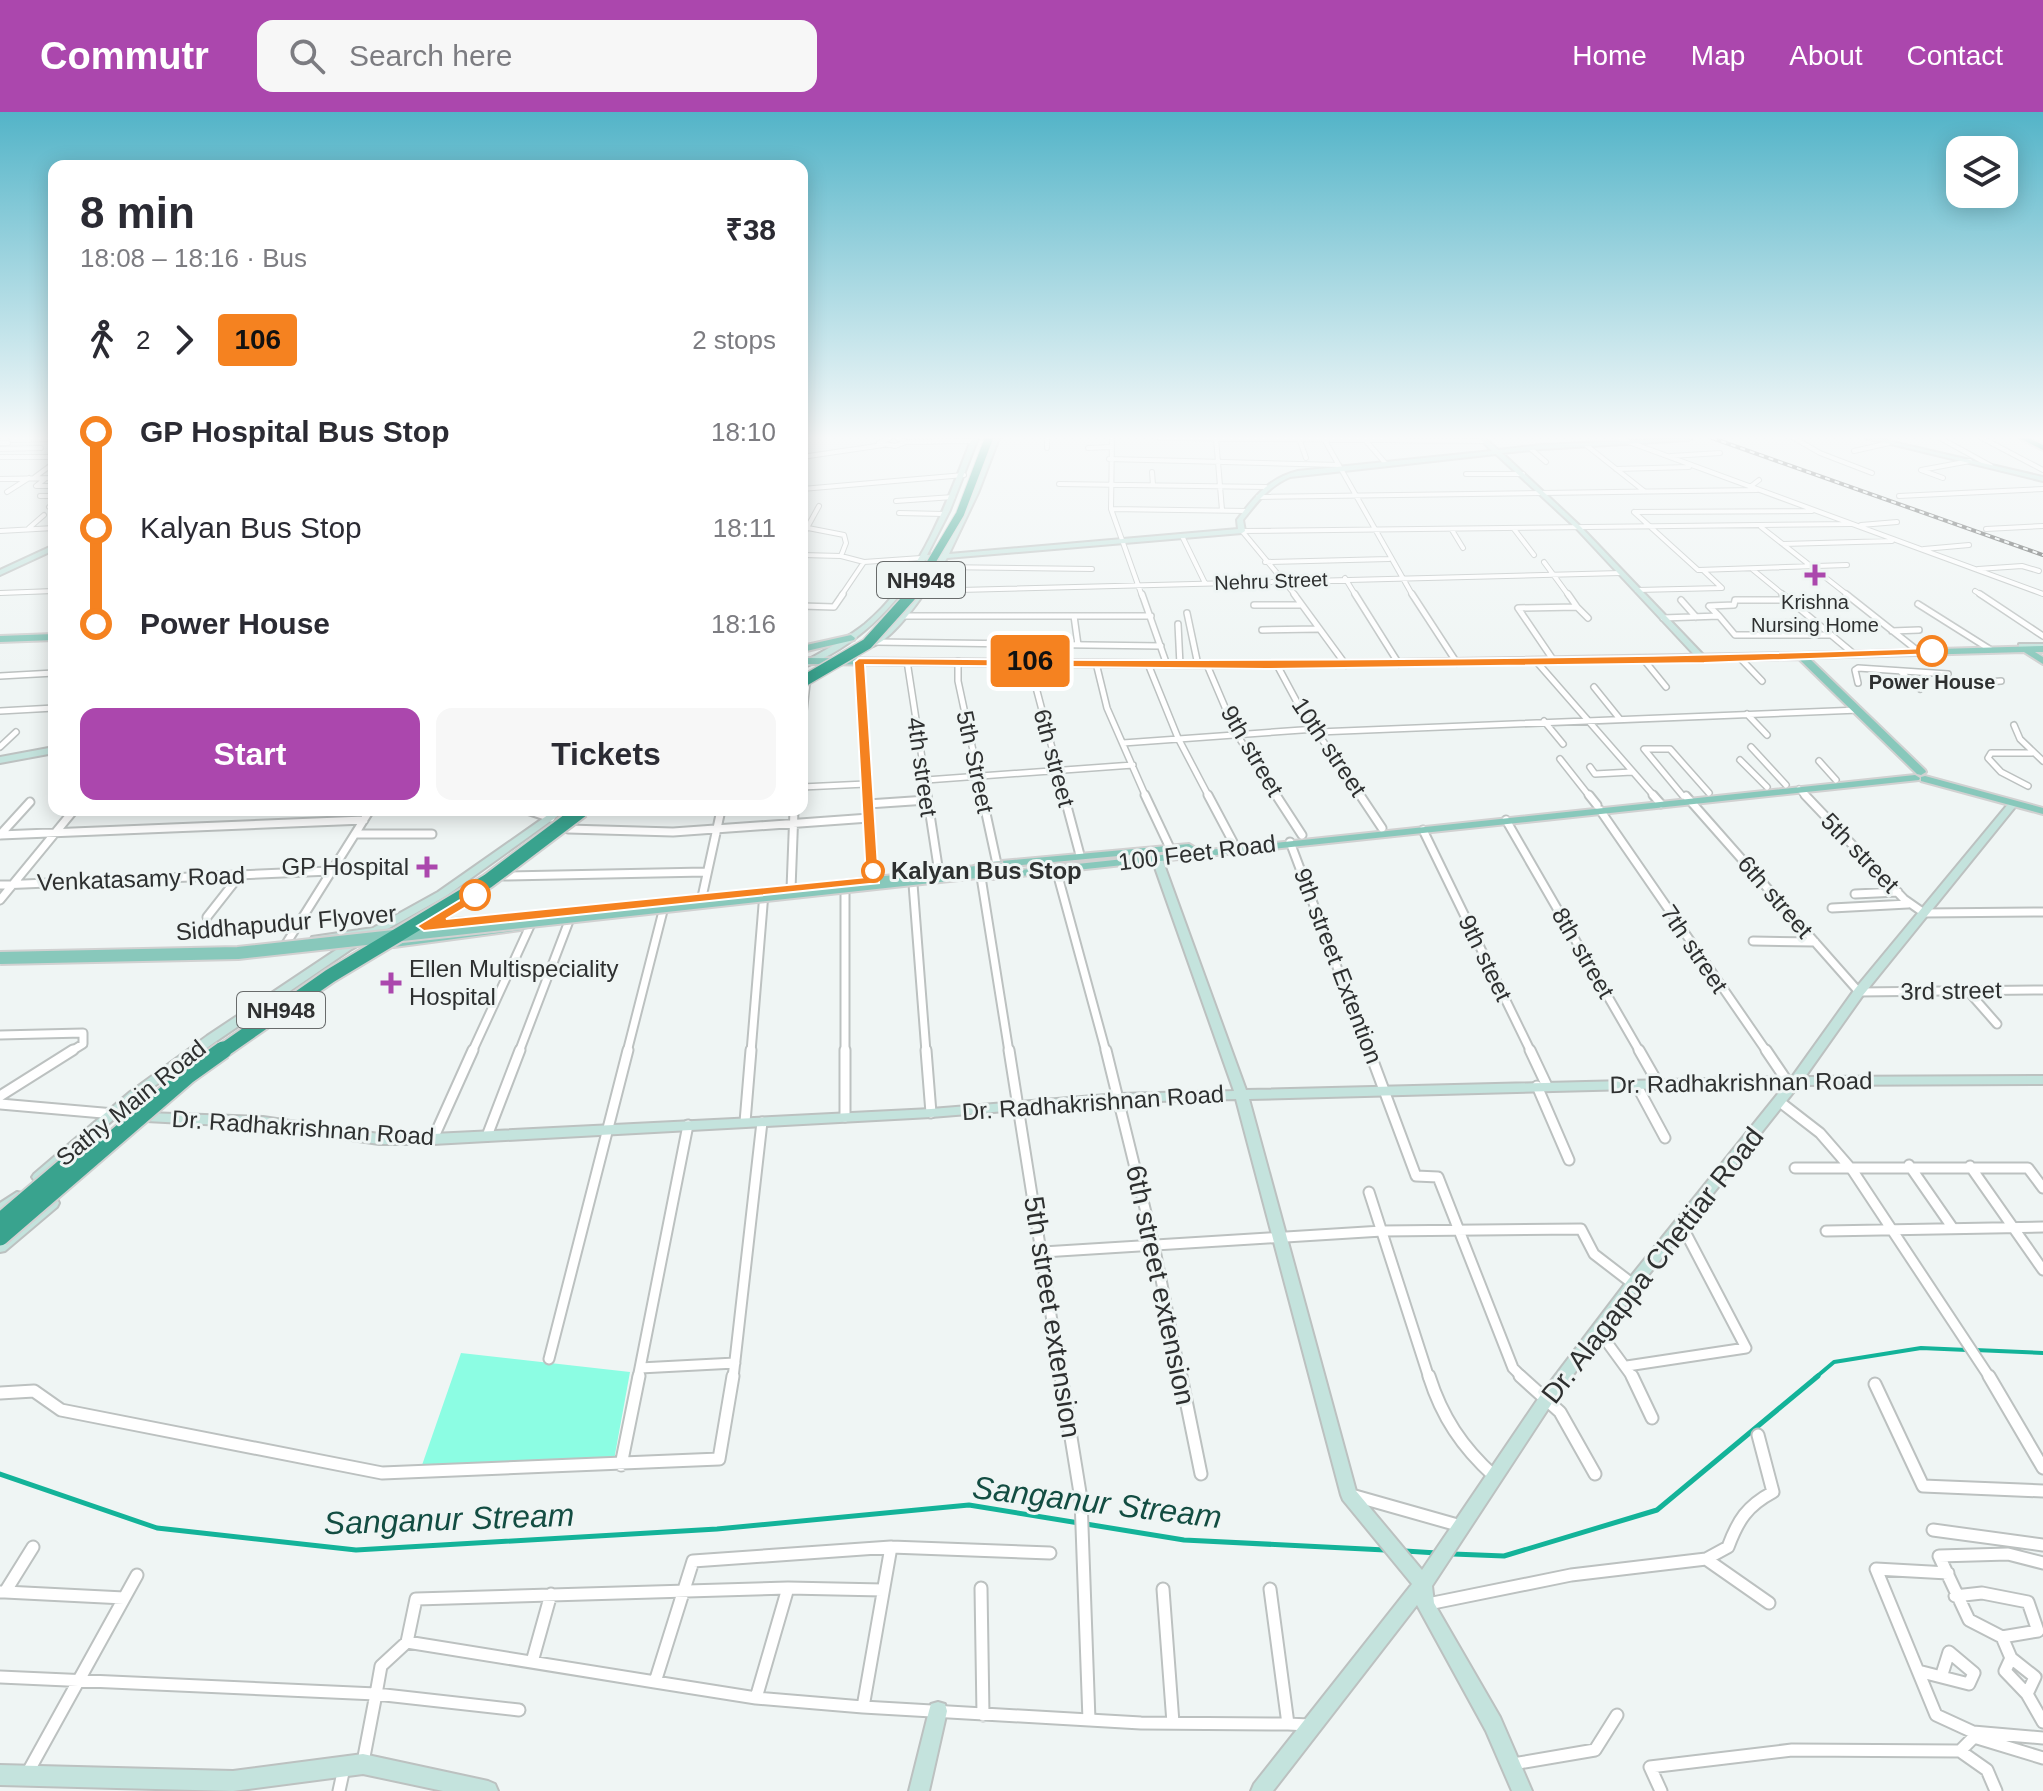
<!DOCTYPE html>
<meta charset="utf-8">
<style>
:root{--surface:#fff;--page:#f7f7f7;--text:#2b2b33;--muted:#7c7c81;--accent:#ab47ad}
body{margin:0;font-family:Helvetica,sans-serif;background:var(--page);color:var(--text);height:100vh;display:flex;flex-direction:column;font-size:30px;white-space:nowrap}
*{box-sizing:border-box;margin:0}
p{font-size:26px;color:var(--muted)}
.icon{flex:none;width:44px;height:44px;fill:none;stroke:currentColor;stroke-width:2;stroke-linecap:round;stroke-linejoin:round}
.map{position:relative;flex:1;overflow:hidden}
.side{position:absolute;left:48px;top:48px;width:760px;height:656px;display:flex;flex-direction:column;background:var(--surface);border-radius:16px;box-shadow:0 4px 20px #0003}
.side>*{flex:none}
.badge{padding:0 16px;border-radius:6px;font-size:28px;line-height:52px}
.fabs{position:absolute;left:1946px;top:24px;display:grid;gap:16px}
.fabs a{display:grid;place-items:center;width:72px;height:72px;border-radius:16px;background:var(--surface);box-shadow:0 4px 20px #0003;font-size:40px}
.map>.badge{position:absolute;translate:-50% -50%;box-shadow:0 0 0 4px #fff}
.legs{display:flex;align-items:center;gap:12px;height:88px;padding:0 32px;font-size:26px}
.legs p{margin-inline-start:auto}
.headline{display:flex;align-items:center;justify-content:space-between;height:136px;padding:0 32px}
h1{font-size:44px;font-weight:700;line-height:60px}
.cta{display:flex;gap:16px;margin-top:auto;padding:16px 32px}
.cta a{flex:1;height:92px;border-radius:16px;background:var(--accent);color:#fff;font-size:32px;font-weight:700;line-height:92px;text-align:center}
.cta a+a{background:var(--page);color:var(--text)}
ul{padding:0 32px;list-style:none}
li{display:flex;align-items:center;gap:28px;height:96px;font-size:30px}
li i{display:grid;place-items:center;width:12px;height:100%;margin:0 10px;background:currentColor}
li i::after{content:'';width:20px;height:20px;margin:-10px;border:6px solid;border-radius:50%;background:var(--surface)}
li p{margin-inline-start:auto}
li:first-child i{background:linear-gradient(#0000 50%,currentColor 0)}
li:last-child i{background:linear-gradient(currentColor 50%,#0000 0)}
header{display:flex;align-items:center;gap:48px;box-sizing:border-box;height:112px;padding:0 40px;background:var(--accent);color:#fff}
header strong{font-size:38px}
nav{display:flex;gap:44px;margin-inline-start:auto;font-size:28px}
.search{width:560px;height:72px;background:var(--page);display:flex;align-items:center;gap:20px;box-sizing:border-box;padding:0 28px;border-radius:16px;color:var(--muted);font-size:30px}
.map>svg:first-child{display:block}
.green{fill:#8cfde3}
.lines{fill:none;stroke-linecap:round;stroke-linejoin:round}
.stream-far1{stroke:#13b399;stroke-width:4}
.stream{stroke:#13b399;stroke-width:5}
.street-far4-casing{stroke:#bcc1c0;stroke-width:6}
.street-far3-casing{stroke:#bcc1c0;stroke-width:8}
.street-far2-casing{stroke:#bcc1c0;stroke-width:11}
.street-far1-casing{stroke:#bcc1c0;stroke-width:13}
.street-casing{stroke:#bcc1c0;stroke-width:15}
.secondary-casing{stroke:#bcc1c0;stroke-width:4}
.primary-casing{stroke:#d1d1d1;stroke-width:4}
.highway-casing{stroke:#d1d1d1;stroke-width:4}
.street-far4{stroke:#fff;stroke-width:4}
.street-far3{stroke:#fff;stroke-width:5}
.street-far2{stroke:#fff;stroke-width:7}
.street-far1{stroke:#fff;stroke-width:9}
.street{stroke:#fff;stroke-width:11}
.secondary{fill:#c4e3dd;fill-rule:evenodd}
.primary{fill:#88c8bb;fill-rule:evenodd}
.highway{fill:#39a38e;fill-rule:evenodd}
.rail-casing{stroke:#4d504f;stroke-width:4}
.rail{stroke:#eff5f4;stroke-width:2;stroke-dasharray:5;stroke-linecap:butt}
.primary-bridge-casing{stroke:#d1d1d1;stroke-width:16;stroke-linecap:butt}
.highway-bridge-far3-casing{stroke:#d1d1d1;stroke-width:10;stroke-linecap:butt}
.highway-bridge-far2-casing{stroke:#d1d1d1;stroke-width:14;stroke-linecap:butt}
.highway-bridge-far1-casing{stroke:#d1d1d1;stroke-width:18;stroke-linecap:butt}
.highway-bridge-casing{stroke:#d1d1d1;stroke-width:21;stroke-linecap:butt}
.primary-bridge{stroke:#88c8bb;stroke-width:12}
.highway-bridge-far3{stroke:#39a38e;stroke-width:8}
.highway-bridge-far2{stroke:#39a38e;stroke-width:11}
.highway-bridge-far1{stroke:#39a38e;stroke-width:14}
.highway-bridge{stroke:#39a38e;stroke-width:17}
.line-1{fill:#f58220;stroke:#fff;stroke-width:2}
.poi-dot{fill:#ab47ad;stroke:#eff5f4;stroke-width:3}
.stop-1-dot{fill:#fff;stroke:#f58220;stroke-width:4}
.labels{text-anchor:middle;stroke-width:6;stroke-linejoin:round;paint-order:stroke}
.far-street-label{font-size:20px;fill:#2e3030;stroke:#eff5f4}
.far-poi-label{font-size:20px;fill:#2e3030;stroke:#eff5f4}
.far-stop-label{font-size:20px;font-weight:bold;fill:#2e3030;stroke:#eff5f4}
.shield{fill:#eff5f4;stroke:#686b6b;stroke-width:2}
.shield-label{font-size:22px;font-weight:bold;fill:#2e3030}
.street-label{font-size:24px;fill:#2e3030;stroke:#eff5f4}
.poi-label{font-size:24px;fill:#2e3030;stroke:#eff5f4;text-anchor:end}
.stop-label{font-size:24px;font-weight:bold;fill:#2e3030;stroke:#eff5f4;text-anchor:start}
.near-street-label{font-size:28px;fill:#2e3030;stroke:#eff5f4}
.near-water-label{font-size:32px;font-style:italic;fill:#134d42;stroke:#eff5f4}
</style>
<header>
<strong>Commutr</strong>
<div class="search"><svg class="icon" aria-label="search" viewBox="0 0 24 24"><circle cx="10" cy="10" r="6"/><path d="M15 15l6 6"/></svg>Search here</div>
<nav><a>Home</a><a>Map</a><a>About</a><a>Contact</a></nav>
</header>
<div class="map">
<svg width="2043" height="1679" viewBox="0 0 2043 1679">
<rect width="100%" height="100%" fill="#eff5f4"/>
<path class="green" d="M461,1241l169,19 -16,88 -193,8z"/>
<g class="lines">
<path class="stream-far1" d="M1975,1238l68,3
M1815,1266l19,-16 87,-14 46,2"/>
<path class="stream" d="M0,1362l157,54 199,22 361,-21 252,-24 110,18
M1086,1412l98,16 201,10
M1405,1439l32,2
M1453,1442l51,2 153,-46 161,-134"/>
<g class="street-far4-casing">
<path id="street-far4" d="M890,326l-11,5 16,3 11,-4 -9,-4
M1047,326v10
M1112,326l-1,71 31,87
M1160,326l326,3
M1216,326l6,72
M1618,326l425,156
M1794,326l26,15 52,20
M1940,326l51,28
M1982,326l61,32
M1324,327l89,157
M12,328l42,-1
M1300,329l6,17
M906,330l67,-1
M1367,330l19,22
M0,331h8
M1586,333l58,46
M1088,336l23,-1
M0,337l41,-1
M1531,337l15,13
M1854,339l35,-8
M1671,344l49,-3
M0,345h54
M802,345l81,-12
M1109,347l230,6
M1616,357l73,-2
M1152,360l1,13
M1466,362h57
M35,365l19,-14
M1943,366l-22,-8 49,-9
M0,367l54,-1
M45,367l-9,7h18
M1059,372l207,3
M1750,375l9,-7
M802,377l162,-14
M7,380l22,-14
M40,384h14
M1899,384l144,-7
M1258,385l499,-7
M896,389l57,-4
M54,391l-5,4h5
M1111,397l136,2
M1634,400l64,58 149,-5
M1634,400l178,-1
M899,401l45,1
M802,411l6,3 -6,11
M1861,413l36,-3
M808,414l11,-20
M1761,415l88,69
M29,416l15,-13
M808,416l36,7 2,8 -5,13 23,6
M1514,417l20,26
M1986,417l57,-3
M1452,418l11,18
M0,419l54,-3
M1242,419l609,-7
M1242,419l54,65
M1182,424l23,47
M1783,432l109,-3
M1924,437l45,-4
M802,443l39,1
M1265,450l124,-3
M1544,450l25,34
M937,455l155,2
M1752,457l33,27
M1978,457l44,-3 17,5
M1345,466l11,18
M1637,478l85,-2 -18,-17
M921,479l700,-18
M1975,479l8,5
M0,481l54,-2
M841,484l23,-34 57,-4"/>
</g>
<g class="street-far3-casing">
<path id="street-far3" d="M1142,482l25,71
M1294,482l52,71
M1355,482l44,70
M1412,482l45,69
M1782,482l72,60
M1846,482l72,57
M1980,482l63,42
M1681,488l15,17
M1918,492l73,46
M1254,493h46
M802,494l32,1 9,-13
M1577,495l11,11
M1187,501l11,52
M901,504h250
M1074,504l4,29
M1719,504l16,19h95
M1663,506l56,-2 -10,-10 25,-1 1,-5h54
M1766,511l49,-1
M1178,512l2,41
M1262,518l56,-1
M1892,519l27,-1
M876,530l285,4
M1740,546l22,23
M1644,548l22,27
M907,549l21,136
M958,549v20l25,116
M1029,549l36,136
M1536,549l119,136
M1554,549l-36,-53 59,-1 -9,-13
M859,550l9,135
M1096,551l11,45 39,89
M1148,552l30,74 31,59
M1207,553l29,68 41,64
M1277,553l21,39 63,93
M1901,560l19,17
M0,564l54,-3
M1858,571l-3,-13 3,-2 90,6
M1962,572l39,-3
M1594,575l25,31
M0,599l54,-3
M1747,602l20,21
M1544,609l19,23
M2014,613l6,14 23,22
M802,617l5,-46
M1318,620l541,-22
M1123,631l193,-14
M0,635l16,-15
M1751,635l35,38
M1560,647l30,38
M1740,648l27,27
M1819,649l17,19
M1590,655l5,7 37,-2
M926,668l207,-15
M2028,674l-27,-14 -13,-14 3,-5h41
M802,675l64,-3
M1799,677l7,8
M1683,684l-39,-47h26l39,44"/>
</g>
<g class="street-far2-casing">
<path id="street-far2" d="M868,683l6,85
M927,683l12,78
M982,683l15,69
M1064,683l16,60
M1145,683l25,53
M1208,683l25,47
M1276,683l26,40
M1360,683l22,33
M1589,683l8,10
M1653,683l8,9
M1805,683l99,104 20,14 119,-1
M1686,684l173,196 184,-2
M868,692l59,-4
M527,698l24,8
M1600,698l167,242
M1506,708l134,232
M568,717l105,3 196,-14
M1423,718l108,222
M355,722h77
M0,723l364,-15
M0,723l30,-33
M1290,730l79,210
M1056,757l50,183
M504,764l201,-4
M981,765l28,175
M913,772l13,168
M0,773l330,-14
M791,777l3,-79
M845,779v161
M1855,782l43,-2
M702,785l19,-87
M0,788l74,-90
M1832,796l76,-4
M207,805l33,-42
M1753,829l62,1
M284,835l86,-137
M1968,879l29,33
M0,923l83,-2v11l-13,8
M472,940l58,-126
M519,940l50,-131
M627,940l36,-141
M751,940l13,-159"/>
</g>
<g class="street-far1-casing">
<path id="street-far1" d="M845,938v67
M926,938l5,63
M1009,938l52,328
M1106,938l48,195 27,133
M1369,938l47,126 22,1 75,191 10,10
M1530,938l17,36
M1639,938l20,35
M1766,938l21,31
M1537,974l32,74
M1637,974l28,52
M0,984l73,-46
M1780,990l40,31 33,38 137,207
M0,992l137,12
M745,1010l6,-72
M487,1024l33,-86
M433,1027l40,-89
M1909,1053l43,62
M1970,1054l73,104
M1795,1056h233l15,20
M1369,1080l60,186
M1826,1119l217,-4
M1043,1140l339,-21 199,-2 13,25 39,30
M1598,1218l35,48
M549,1247l79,-309
M1627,1254l119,-18 -65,-124
M640,1256l95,-5
M638,1266l50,-253
M733,1266l29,-256"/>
</g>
<g class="street-casing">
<path id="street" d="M1061,1264l20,123 8,221
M1181,1264l20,98
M1429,1264c13,41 33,71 65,100
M1520,1264l40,36 35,62
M1632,1264l20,42
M1989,1264l54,92
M1875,1272l48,102 120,5
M0,1281l34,-2 27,19 321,63 337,-14 14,-83
M621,1353l18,-89
M1355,1384l106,30
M1933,1418l110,15
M891,1435l-28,160 278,16 147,1
M1706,1447l63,44
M2043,1451l-35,-9 -69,2 30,64 33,17 9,21 -6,13 22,23 16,28
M1948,1461l-72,-4 60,146 37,17 70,6
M788,1476l-32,110 107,9
M981,1476l2,127
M1163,1477l10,134
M1270,1477l18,135 21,1
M0,1480h5l28,-45
M5,1480l119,6
M1955,1484l27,-3 46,9 10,29 -36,6
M1428,1492l143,-29 135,-16 22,-12c10,-27 19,-41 45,-55l-15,-57
M407,1530l9,-43 372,-11 95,2
M2011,1546l24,19 -8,17
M532,1550l19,-68
M1918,1559l51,13 5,-11 -25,-21 -6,19
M0,1565l376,17 5,-28 26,-24 248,40
M756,1586l-101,-16 38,-121 198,-14 159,6
M1960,1639l14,-14 69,21
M363,1650l13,-68 143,16
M1513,1652l82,-14 22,-35
M28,1660l109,-197
M339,1679l5,-23
M1661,1679l-11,-24 142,-17 168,1 27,19 9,21"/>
</g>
<g class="secondary-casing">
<path id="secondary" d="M972,326h6l-28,72 -23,45 15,-1 1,-2 28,-59 22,-55h6l-21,55 -29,61 289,-25 -1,-9c17,-23 32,-42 61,-49l194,-20 -13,-13h6l13,12 44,-5 150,-7 -3,2 -147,9 -40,4 78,73 128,134 -7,2 -125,-134 -80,-74 -206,23c-21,9 -33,25 -47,43l2,11 -3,2 -295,25c-14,23 -54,88 -81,90v-4c31,-24 53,-52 73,-85l-14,1c-31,48 -69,87 -123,108v-5c22,-12 44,-24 63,-39 56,-47 81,-120 107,-186z
M1866,326h9l168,39v4z
M54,433v5l-54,25v-5z
M2019,532h24v4h-14l-4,3 -6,-3z
M54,635v6l-54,10v-6z
M2012,690l3,1 2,2 -2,2 -152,188 -58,82 238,-1v8l-244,1 -161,203 -86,115 -120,183 2,17 66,114 32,74h-20l-26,-60 -69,-126 -144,186h-22l3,-7 158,-200 -69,-84 -2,-5 -105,-396 -117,3 -188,15 -498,27h-54l-116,-17 -117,-6 -4,-1 -2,-3 2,-3 4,-1 117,4 116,17h54l498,-25 188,-15 115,-3 -82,-232 5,-3 5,3 84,231 546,-13 63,-88 154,-186zM1785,973l-157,195 -86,113 -120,177 -66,-79 -107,-392z
M555,698h11l-120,86 -96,54 -135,92 -77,56 -94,82 -5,2 -5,-2 -2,-3 2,-3 96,-82 77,-56 135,-90 18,-10 -44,6 -4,-1 -1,-2 1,-2 61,-9 65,-36z
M17,1080l5,1 2,4c-5,8 -16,16 -24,18v-12z
M52,1086l5,1 2,4 -2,4 -52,44 -5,1v-13l47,-40z
M938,1590l7,2 2,7 -18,80h-20l20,-80 2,-7z
M363,1642l125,27 7,3 3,7h-55l-80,-17 -130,17 -233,-6v-20l233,6z"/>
</g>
<g class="primary-casing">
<path id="primary" d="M54,522v6l-54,2v-6z
M851,523l4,3 -1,2 -52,12v-6z
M2043,534v6h-8l8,5v7l-19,-12 -215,6 116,112 1,2 -5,3 -4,-1 -118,-115 -533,9 -464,-4v-6l464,4 535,-9z
M1915,663l5,3 -1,2 -927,99 -6,-3 6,-3z
M1925,664l118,32v6l-122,-33v-4z
M1189,732l5,3 -1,2 -213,20 -6,-3 6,-3z
M465,806l4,2 2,2 -2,2 -45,6 -6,-4 6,-4z
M524,811l4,2 2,2 -2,2 -134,18 -6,-4 6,-4z"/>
</g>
<g class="highway-casing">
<path id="highway" d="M2019,326h9l15,7v5z"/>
</g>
<use href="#street-far4" class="street-far4"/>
<use href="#street-far3" class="street-far3"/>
<use href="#street-far2" class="street-far2"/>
<use href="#street-far1" class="street-far1"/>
<use href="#street" class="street"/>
<use href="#secondary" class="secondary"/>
<use href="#primary" class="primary"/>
<use href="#highway" class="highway"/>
<g class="rail-casing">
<path id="rail" d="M1712,326l331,117"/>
</g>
<use href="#rail" class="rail"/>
<g class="primary-bridge-casing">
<path id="primary-bridge" d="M0,846l238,-5 766,-84"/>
</g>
<g class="highway-bridge-far3-casing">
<path id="highway-bridge-far3" d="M911,484l49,-82 29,-76"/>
</g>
<g class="highway-bridge-far2-casing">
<path id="highway-bridge-far2" d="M802,570l65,-38 45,-50"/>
</g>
<g class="highway-bridge-far1-casing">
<path id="highway-bridge-far1" d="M221,940l109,-76 158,-95 94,-71"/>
</g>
<g class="highway-bridge-casing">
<path id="highway-bridge" d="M0,1110l97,-83
M0,1125l188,-162 35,-25"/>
</g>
<use href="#primary-bridge" class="primary-bridge"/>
<use href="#highway-bridge-far3" class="highway-bridge-far3"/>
<use href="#highway-bridge-far2" class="highway-bridge-far2"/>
<use href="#highway-bridge-far1" class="highway-bridge-far1"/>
<use href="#highway-bridge" class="highway-bridge"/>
</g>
<linearGradient id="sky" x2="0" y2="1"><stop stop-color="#53b4c8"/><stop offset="0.58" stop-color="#f8fafa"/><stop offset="1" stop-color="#f8fafa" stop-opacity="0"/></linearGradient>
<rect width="2043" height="561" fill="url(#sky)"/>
<path class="line-1" d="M1932,536l4,6 -232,9 -438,6 -401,-4 14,218 -455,48 -7,-5 58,-35 8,4 -2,3 -35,21 420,-42 -12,-215 5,-4c358,4 715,3 1073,-10z"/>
<g class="poi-dot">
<path d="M1811 451h8v8h8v8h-8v8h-8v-8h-8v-8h8z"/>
<path d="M423 743h8v8h8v8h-8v8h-8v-8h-8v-8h8z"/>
<path d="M387 859h8v8h8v8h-8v8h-8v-8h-8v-8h8z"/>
</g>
<g class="stop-1-dot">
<circle cx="1932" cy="539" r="14"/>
<circle cx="873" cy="759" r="10"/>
<circle cx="475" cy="783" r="14"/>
</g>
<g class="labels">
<g class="far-street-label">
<text transform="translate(1271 469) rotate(-2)" y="7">Nehru Street</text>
</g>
<g class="far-poi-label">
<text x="1815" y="497">Krishna<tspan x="1815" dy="23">Nursing Home</tspan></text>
</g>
<g class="far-stop-label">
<text x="1932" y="577">Power House</text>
</g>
<g class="shield">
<rect x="877" y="450" width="88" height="36" rx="6"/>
<rect x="237" y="880" width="88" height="36" rx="6"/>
</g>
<g class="shield-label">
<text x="921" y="476">NH948</text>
<text x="281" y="906">NH948</text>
</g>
<g class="street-label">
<text transform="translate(1329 635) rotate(56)" y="8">10th street</text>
<text transform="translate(1252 639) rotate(60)" y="8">9th street</text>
<text transform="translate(1054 646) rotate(75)" y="8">6th street</text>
<text transform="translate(975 650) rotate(78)" y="8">5th Street</text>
<text transform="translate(922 655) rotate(82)" y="8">4th street</text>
<text transform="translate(1197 741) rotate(-7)" y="8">100 Feet Road</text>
<text transform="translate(1860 741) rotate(46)" y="8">5th street</text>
<text transform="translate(141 767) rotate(-2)" y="8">Venkatasamy Road</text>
<text transform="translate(1775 785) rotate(49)" y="8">6th street</text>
<text transform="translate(286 811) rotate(-5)" y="8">Siddhapudur Flyover</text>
<text transform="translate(1694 837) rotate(56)" y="8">7th street</text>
<text transform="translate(1583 841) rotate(60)" y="8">8th street</text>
<text transform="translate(1485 846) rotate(64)" y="8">9th steet</text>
<text transform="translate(1338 854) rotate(69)" y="8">9th street Extention</text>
<text transform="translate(1951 879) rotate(-1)" y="8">3rd street</text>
<text transform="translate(1741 971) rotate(-1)" y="8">Dr. Radhakrishnan Road</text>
<text transform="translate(131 991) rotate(-39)" y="8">Sathy Main Road</text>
<text transform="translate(1093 991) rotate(-4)" y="8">Dr. Radhakrishnan Road</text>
<text transform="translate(303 1016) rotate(4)" y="8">Dr. Radhakrishnan Road</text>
</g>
<g class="poi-label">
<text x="409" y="763">GP Hospital</text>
<text x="409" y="865" text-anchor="start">Ellen Multispeciality<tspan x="409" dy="28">Hospital</tspan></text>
</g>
<g class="stop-label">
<text x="891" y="767">Kalyan Bus Stop</text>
</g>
<g class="near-street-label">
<text transform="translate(1652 1153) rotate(-52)" y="10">Dr. Alagappa Chettiar Road</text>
<text transform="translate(1161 1173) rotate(78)" y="10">6th street extension</text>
<text transform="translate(1053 1205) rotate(81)" y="10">5th street extension</text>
</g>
<g class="near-water-label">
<text transform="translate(1097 1390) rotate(7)" y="11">Sanganur Stream</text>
<text transform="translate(449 1407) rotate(-2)" y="11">Sanganur Stream</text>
</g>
</g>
</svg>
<div class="fabs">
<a><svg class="icon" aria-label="layers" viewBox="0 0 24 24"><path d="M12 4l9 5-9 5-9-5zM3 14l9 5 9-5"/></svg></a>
</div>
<b class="badge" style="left:1030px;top:549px;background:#f58220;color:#111">106</b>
<section class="side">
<div class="headline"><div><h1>8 min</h1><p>18:08 – 18:16 · Bus</p></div><b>₹38</b></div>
<div class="legs"><svg class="icon" aria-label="walk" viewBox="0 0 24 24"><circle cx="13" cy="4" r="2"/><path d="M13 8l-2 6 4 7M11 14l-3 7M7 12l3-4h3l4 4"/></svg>2<svg class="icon" aria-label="forward" viewBox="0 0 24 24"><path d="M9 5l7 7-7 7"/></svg><b class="badge" style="background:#f58220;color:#111">106</b><p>2 stops</p></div>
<ul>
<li><i style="color:#f58220"></i><b>GP Hospital Bus Stop</b><p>18:10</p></li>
<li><i style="color:#f58220"></i><span>Kalyan Bus Stop</span><p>18:11</p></li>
<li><i style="color:#f58220"></i><b>Power House</b><p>18:16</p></li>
</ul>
<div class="cta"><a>Start</a><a>Tickets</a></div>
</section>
</div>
